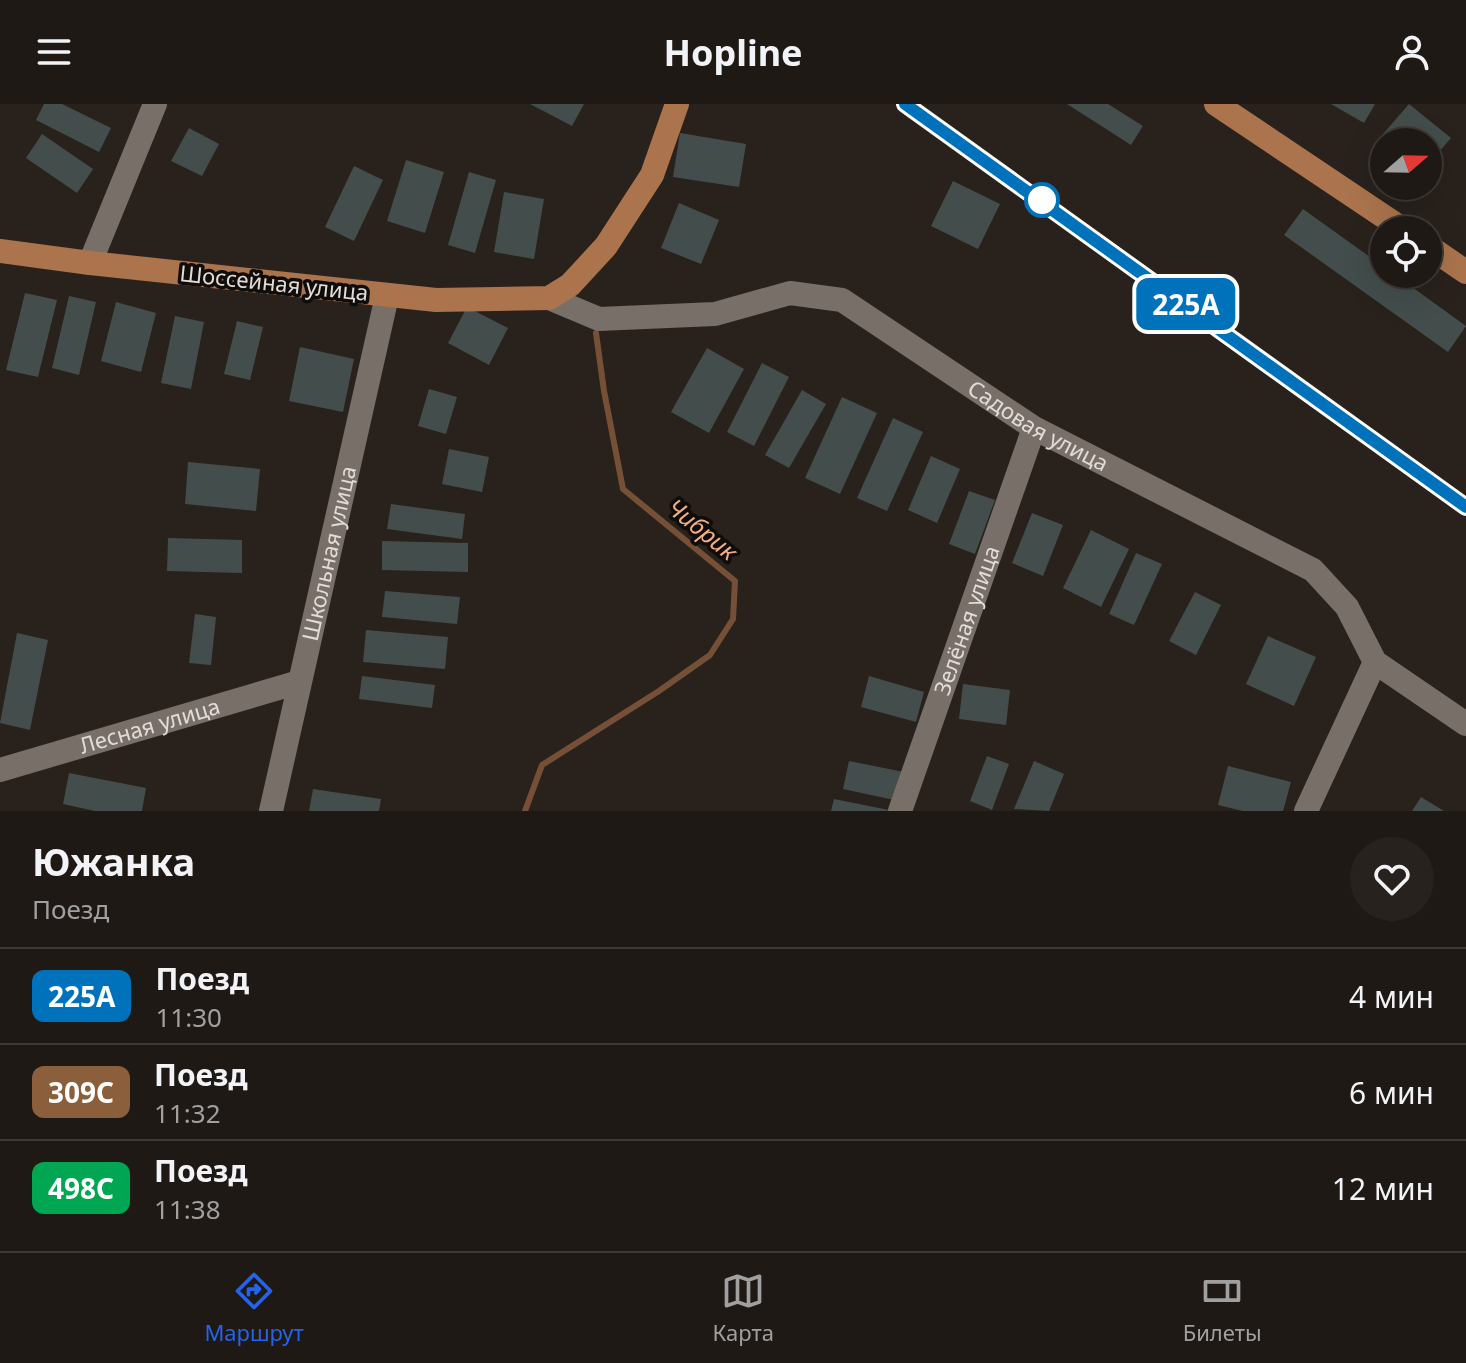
<!DOCTYPE html>
<html lang="ru">
<meta charset="utf-8">
<style>
:root{--surface:#1f1915;--page:#27221e;--text:#f1f3f6;--muted:#a1a0a0;--line:#3c3834;--accent:#2563eb}
body{margin:0;font-family:"Noto Sans",sans-serif;background:var(--page);color:var(--text);height:100vh;display:flex;flex-direction:column;font-size:30px;white-space:nowrap}
*{box-sizing:border-box;margin:0}
p{font-size:26px;color:var(--muted)}
.icon{flex:none;width:44px;height:44px;fill:none;stroke:currentColor;stroke-width:2;stroke-linecap:round;stroke-linejoin:round}
.map{position:relative;height:707px;overflow:hidden}
.side{display:flex;flex-direction:column;background:var(--surface);flex:1}
.side>*{flex:none}
.badge{padding:0 16px;border-radius:12px;font-size:28px;line-height:52px}
.needle{width:52px;rotate:70deg}
.tools{position:absolute;left:1370px;top:24px;display:grid;gap:16px}
.tools a{display:grid;place-items:center;width:72px;height:72px;border-radius:50%;background:var(--surface);box-shadow:0 8px 32px #0002,0 0 0 2px var(--line);font-size:40px}
.map>.badge{position:absolute;translate:-50% -50%;box-shadow:0 0 0 4px #fff}
.round{display:grid;place-items:center;flex:none;width:84px;height:84px;border-radius:42px;background:var(--page)}
.head{display:flex;align-items:center;justify-content:space-between;height:136px;padding:0 32px}
h1{font-size:38px;font-weight:700;line-height:60px}
ul{padding:0;list-style:none}
li{display:flex;align-items:center;gap:24px;height:96px;padding:0 32px;border-top:2px solid var(--line)}
li div{flex:1}
li b{display:block;font-size:30px}
li em{font-style:normal}
li .badge{min-width:88px;font-weight:700;text-align:center}
header{display:flex;justify-content:space-between;align-items:center;height:104px;padding:0 32px;background:var(--surface);font-size:36px;font-weight:700}
.tab-bar{display:flex;justify-content:space-around;align-items:center;height:112px;border-top:2px solid var(--line);background:var(--surface);font-size:22px;color:var(--muted)}
.tab-bar a{display:grid;justify-items:center;gap:4px}
.tab-bar .current{color:var(--accent)}
.map>svg:first-child{display:block}
.lines{fill:none;stroke-linecap:round;stroke-linejoin:round}
.stream{stroke:#765036;stroke-width:6}
.building{fill:#434e4c}
.minor{stroke:#796f69;stroke-width:24}
.major{stroke:#ab744c;stroke-width:24}
.rail-casing{stroke:#99928e;stroke-width:9}
.rail{stroke:#0f0c0a;stroke-width:6;stroke-dasharray:18;stroke-linecap:butt}
.line-casing{stroke:#fff;stroke-width:18}
.line{stroke:#0072bc;stroke-width:12}
.stop-dot{fill:#fff;stroke:#0072bc;stroke-width:4}
.labels{text-anchor:middle;stroke-width:7;stroke-linejoin:round;paint-order:stroke}
.street-label{font-size:22px;fill:#e2dcd9;stroke:#0f0c0a}
.water-label{font-size:24px;font-style:italic;fill:#efaf84;stroke:#0f0c0a}
</style>
<header><svg class="icon" aria-label="menu" viewBox="0 0 24 24"><path d="M4 6h16M4 12h16M4 18h16"/></svg>Hopline<svg class="icon" aria-label="person" viewBox="0 0 24 24"><circle cx="12" cy="8" r="4"/><path d="M4 21q1-7 8-7t8 7"/></svg></header>
<div class="map">
<svg width="1466" height="707" viewBox="0 0 1466 707">
<rect width="100%" height="100%" fill="#29211c"/>
<g class="lines">
<path class="stream" d="M525,707l17,-46 117,-74 51,-36 23,-36 2,-38 -112,-92 -19,-98 -8,-58"/>
</g>
<path class="building" d="M44,0h18l49,24 -12,24 -63,-32z
M530,0h54l-12,22z
M1067,0h41l35,22 -12,19z
M1331,0h44l-11,19z
M1409,0l42,34 -23,27v-23h-36l-9,-8z
M189,24l30,16 -17,32 -31,-15z
M680,29l66,11 -7,43 -66,-10z
M42,30l51,35 -16,24 -51,-35z
M406,56l38,12 -19,61 -38,-12z
M354,62l29,14 -29,61 -29,-14z
M469,68l27,8 -21,73 -27,-8z
M953,77l47,23 -22,45 -47,-23z
M504,88l40,7 -10,60 -40,-7z
M679,99l40,17 -18,44 -40,-16z
M1303,105l81,58v7h10l72,52 -18,26 -164,-117z
M25,189l32,7 -19,77 -32,-7z
M69,192l27,6 -17,73 -27,-7z
M116,198l40,11 -15,59 -40,-11z
M467,203l41,21 -19,37 -41,-22z
M175,212l29,6 -13,67 -30,-6z
M237,217l26,6 -13,53 -26,-6z
M300,243l54,12 -11,53 -54,-11z
M707,244l37,21 -35,64 -38,-21z
M762,259l27,14 -35,69 -27,-14z
M429,285l28,8 -11,37 -28,-8z
M802,286l24,14 -37,64 -24,-13z
M842,293l35,16 -37,81 -35,-16z
M893,314l30,14 -36,79 -30,-13z
M449,345l40,8 -7,35 -40,-8z
M931,352l29,13 -23,54 -29,-13z
M188,358l72,7 -4,42 -71,-7z
M969,387l26,9 -20,54 -26,-10z
M391,400l74,10 -3,25 -75,-10z
M1032,409l31,12 -20,51 -31,-13z
M1091,426l38,19 -28,58 -38,-19z
M168,434l74,2v33l-75,-2z
M382,437l86,2v29l-86,-2z
M1136,449l26,11 -28,61 -25,-11z
M385,487l75,6 -3,27 -75,-7z
M1195,488l26,13 -25,50 -27,-14z
M195,510l21,3 -5,48 -22,-2z
M366,526l82,7 -3,32 -82,-7z
M17,529l31,7 -18,90 -30,-7z
M1268,532l48,21 -22,49 -48,-22z
M362,572l73,9 -3,23 -73,-9z
M869,572l55,16 -8,30 -55,-15z
M963,580l47,6 -4,35 -47,-6z
M987,652l22,8 -17,46 -22,-9z
M849,657l55,11 -5,29 -56,-12z
M1034,657l30,13 -15,37 -35,-2z
M1228,662l63,16 -8,29h-40l-25,-6z
M69,669l77,15 -4,23h-47l-32,-7z
M313,685l68,10 -2,12h-70z
M1421,693l23,14h-32z
M834,695l55,11v1h-58z"/>
<g class="lines">
<g class="minor">
<path d="M90,159l65,-159"/>
<path id="s1" d="M549,194l50,21 116,-5 75,-21 52,7 192,128 279,142 34,37 28,55 91,62"/>
<path id="s2" d="M0,666l299,-88"/>
<path id="s3" d="M271,707l116,-515"/>
<path id="s4" d="M900,707l134,-383"/>
<path d="M1306,707l69,-149"/>
</g>
<path class="major" d="M1216,0l188,126
M1428,142l38,26
M0,147l90,12 346,37 113,-2 21,-13 36,-39 46,-71 25,-71"/>
<g class="rail-casing">
<path id="rail" d="M905,0l561,403"/>
</g>
<use href="#rail" class="rail"/>
</g>
<g class="lines">
<g class="line-casing">
<path id="line" d="M905,0l561,403"/>
</g>
<use href="#line" class="line"/>
</g>
<circle class="stop-dot" cx="1042" cy="96" r="16"/>
<g class="labels">
<g class="street-label">
<text transform="translate(274 179) rotate(6)" y="8">Шоссейная улица</text>
<text dy="8" stroke="none"><textPath href="#s1" startOffset="534">Садовая улица</textPath></text>
<text dy="8" stroke="none"><textPath href="#s3" startOffset="264">Школьная улица</textPath></text>
<text dy="8" stroke="none"><textPath href="#s4" startOffset="202">Зелёная улица</textPath></text>
<text dy="8" stroke="none"><textPath href="#s2" startOffset="156">Лесная улица</textPath></text>
</g>
<g class="water-label">
<text transform="translate(702 426) rotate(39)" y="8">Чибрик</text>
</g>
</g>
</svg>
<div class="tools">
<a><svg class="needle" viewBox="-14 -14 28 28"><path d="M0-13l5 13h-10z" fill="#e53935"/><path d="M0 13l5-13h-10z" fill="#a1a0a0"/></svg></a>
<a><svg class="icon" aria-label="locate" viewBox="0 0 24 24"><circle cx="12" cy="12" r="6"/><path d="M12 2v4M12 18v4M2 12h4M18 12h4"/></svg></a>
</div>
<b class="badge" style="left:1186px;top:200px;background:#0072bc;color:#fff">225А</b>
</div>
<section class="side">
<div class="head"><div><h1>Южанка</h1><p>Поезд</p></div><a class="round"><svg class="icon" aria-label="heart" viewBox="0 0 24 24"><path d="M12 20l-8-8c-3-5 5-10 8-4 3-6 11-1 8 4z"/></svg></a></div>
<ul>
<li><span class="badge" style="background:#0072bc;color:#fff">225А</span><div><b>Поезд</b><p>11:30</p></div><em>4 мин</em></li>
<li><span class="badge" style="background:#8b5e3c;color:#fff">309С</span><div><b>Поезд</b><p>11:32</p></div><em>6 мин</em></li>
<li><span class="badge" style="background:#00a651;color:#fff">498С</span><div><b>Поезд</b><p>11:38</p></div><em>12 мин</em></li>
</ul>
</section>
<nav class="tab-bar">
<a class="current"><svg class="icon" aria-label="directions" viewBox="0 0 24 24"><path d="M12 3l9 9-9 9-9-9zM9 14v-3h6M13 9l2 2-2 2"/></svg>Маршрут</a>
<a><svg class="icon" aria-label="map" viewBox="0 0 24 24"><path d="M3 6l6-2 6 2 6-2v14l-6 2-6-2-6 2zM9 4v14M15 6v14"/></svg>Карта</a>
<a><svg class="icon" aria-label="tickets" viewBox="0 0 24 24"><path d="M3 7h18v10H3zM15 7v10"/></svg>Билеты</a>
</nav>
